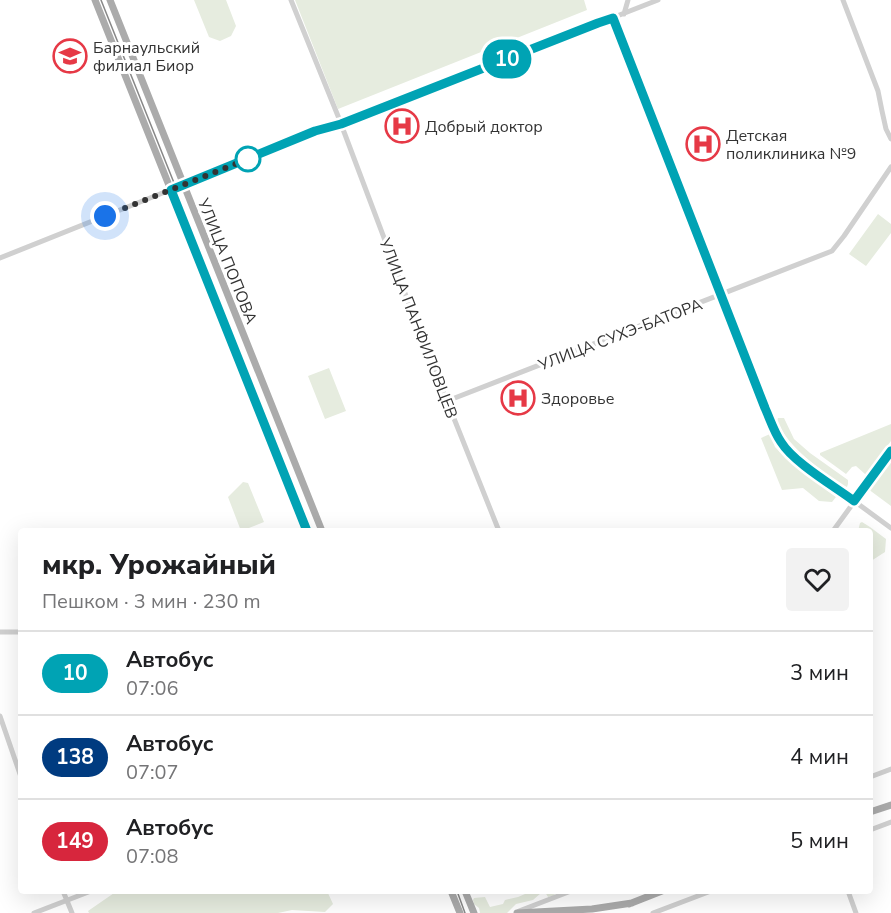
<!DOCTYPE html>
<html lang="ru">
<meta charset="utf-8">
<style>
:root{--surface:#fff;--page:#f2f2f2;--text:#202124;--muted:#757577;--line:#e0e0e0}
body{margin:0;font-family:"Nunito Sans",sans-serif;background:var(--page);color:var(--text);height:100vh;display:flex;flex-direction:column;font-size:22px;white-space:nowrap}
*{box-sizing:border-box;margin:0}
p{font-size:20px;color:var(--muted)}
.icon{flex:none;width:33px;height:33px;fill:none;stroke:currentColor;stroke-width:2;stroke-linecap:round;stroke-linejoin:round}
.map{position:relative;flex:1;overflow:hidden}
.drawer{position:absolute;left:18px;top:528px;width:855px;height:366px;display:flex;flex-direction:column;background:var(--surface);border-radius:6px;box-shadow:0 6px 24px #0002}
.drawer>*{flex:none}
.badge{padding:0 12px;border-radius:20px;font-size:21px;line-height:39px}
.you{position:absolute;width:30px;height:30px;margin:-15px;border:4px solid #fff;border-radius:50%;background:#1a73e8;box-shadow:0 0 0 9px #1a73e833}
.map>.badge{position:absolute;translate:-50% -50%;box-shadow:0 0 0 3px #fff}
.round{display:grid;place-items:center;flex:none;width:63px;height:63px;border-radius:6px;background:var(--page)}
.overview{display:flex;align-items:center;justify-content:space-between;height:102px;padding:0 24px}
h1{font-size:28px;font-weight:800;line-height:45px}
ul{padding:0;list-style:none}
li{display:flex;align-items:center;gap:18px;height:84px;padding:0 24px;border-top:2px solid var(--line)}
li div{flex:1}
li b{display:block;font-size:22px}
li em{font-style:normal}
li .badge{min-width:66px;font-weight:700;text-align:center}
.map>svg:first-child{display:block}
.green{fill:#e6ecdf}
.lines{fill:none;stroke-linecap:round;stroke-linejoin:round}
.minor{stroke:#d0d0d0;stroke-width:5}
.major{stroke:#ababab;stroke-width:7}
.tram{stroke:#888;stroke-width:1.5}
.line-casing{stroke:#fff;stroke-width:14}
.line{stroke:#00a3b4;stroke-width:9}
.walk{stroke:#333;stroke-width:6;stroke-dasharray:0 10.8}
.stop-dot{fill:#fff;stroke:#00a3b4;stroke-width:3}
.labels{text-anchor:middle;stroke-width:6;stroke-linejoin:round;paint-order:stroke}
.poi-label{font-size:16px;fill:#333;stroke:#fff;text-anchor:start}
.street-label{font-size:16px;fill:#333;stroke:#fff}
</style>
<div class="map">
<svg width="891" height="913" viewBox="0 0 891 913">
<rect width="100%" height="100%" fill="#fff"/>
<path class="green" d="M194,0h32l10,26 -5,10 -11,5 -11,-4z
M295,0h289l3,10 -249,99z
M878,214l13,10v9l-25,33 -17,-12z
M329,368l17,43 -21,8 -17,-43z
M778,418h6l10,21 16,14 38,27v4l-1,3 -4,-1c-25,-19 -53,-36 -66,-65z
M891,424v17l-24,33h-2l-9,-8 -4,1 -6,7 -26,-19v-2z
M770,434l5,13 14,14 47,36 -4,5 -13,-1 -16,-13 -21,2 -21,-52z
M891,458v48l-23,-17z
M243,482l5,1 16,39 -23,9 -13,-34z
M862,522l8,5 16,12 -1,13 -14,9 -1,2v-32h-12l2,-8z
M117,891h210l6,13 -8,8 -33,-2 -14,3h-189l-1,-2z
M532,891h26l-5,5 -5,1 -3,-5 -4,1 -8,7 -17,4 -9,9h-27l-1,-5 -5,-4 -1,-4 1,-2 11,-1 5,10 13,-3 2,-4 13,-3z"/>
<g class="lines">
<path class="minor" d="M291,0l47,116 85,225 76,190
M843,0l35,91 4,20 4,18 5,10
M624,14l4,-14
M613,18l156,400c7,17 15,30 29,42l93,68
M0,258l220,-88 96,-39 25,-7 317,-124
M447,401l385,-150 12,-15 47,-69
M833,531l58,-80
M0,632h21
M0,716l21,61
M870,777l21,-8
M870,830l21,-8
M63,891l9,22
M848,891l8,22
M519,911l52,-20
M34,913l57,-22
M653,913l58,-22"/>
<path class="major" d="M95,0l212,531
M110,0l212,531
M870,812l21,-7
M451,891l9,22
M465,891l9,22
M629,904l33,-13
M517,913l75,-4 40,-6"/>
<path class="tram" d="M101,0l212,531
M457,891l8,22"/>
</g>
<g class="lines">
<g class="line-casing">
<path id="line" d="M307,531l-136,-341 144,-59 26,-7 257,-101 15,-5 152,390c5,11 9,24 16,34 13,21 53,44 73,59l37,-50"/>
</g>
<use href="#line" class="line"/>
<path class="walk" d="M105,216l143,-57"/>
</g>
<defs>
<g id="university-ring" transform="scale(1.725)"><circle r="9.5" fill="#fff" stroke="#e63946" stroke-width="1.5"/><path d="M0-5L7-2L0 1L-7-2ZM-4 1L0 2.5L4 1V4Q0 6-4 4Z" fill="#e63946"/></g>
<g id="hospital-ring" transform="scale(1.725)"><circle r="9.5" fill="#fff" stroke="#e63946" stroke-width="1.5"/><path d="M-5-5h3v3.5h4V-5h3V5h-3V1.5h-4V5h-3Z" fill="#e63946"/></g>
</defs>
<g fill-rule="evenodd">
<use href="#university-ring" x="70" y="56"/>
<use href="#hospital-ring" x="402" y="126"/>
<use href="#hospital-ring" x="703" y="144"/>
<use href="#hospital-ring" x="518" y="398"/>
</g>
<circle class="stop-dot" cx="248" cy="159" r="12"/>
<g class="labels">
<g class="poi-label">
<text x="93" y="53">Барнаульский<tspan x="93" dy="18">филиал Биор</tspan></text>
<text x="425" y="132">Добрый доктор</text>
<text x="726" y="141">Детская<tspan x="726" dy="18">поликлиника №9</tspan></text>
<text x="541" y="404">Здоровье</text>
</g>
<g class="street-label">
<text transform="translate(228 261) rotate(68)" y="6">УЛИЦА ПОПОВА</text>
<text transform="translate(419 328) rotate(69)" y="6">УЛИЦА ПАНФИЛОВЦЕВ</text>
<text transform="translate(620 334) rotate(-21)" y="6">УЛИЦА СУХЭ-БАТОРА</text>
</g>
</g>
</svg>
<div class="you" style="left:105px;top:216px"></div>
<b class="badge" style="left:507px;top:59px;background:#00a3b4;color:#fff">10</b>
<section class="drawer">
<div class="overview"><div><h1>мкр. Урожайный</h1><p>Пешком · 3 мин · 230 m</p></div><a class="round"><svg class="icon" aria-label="heart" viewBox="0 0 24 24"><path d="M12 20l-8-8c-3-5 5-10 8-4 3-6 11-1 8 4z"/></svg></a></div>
<ul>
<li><span class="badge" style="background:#00a3b4;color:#fff">10</span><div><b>Автобус</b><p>07:06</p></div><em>3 мин</em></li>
<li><span class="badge" style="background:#003b80;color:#fff">138</span><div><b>Автобус</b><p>07:07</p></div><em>4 мин</em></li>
<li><span class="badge" style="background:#d7263d;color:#fff">149</span><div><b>Автобус</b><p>07:08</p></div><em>5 мин</em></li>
</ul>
</section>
</div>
